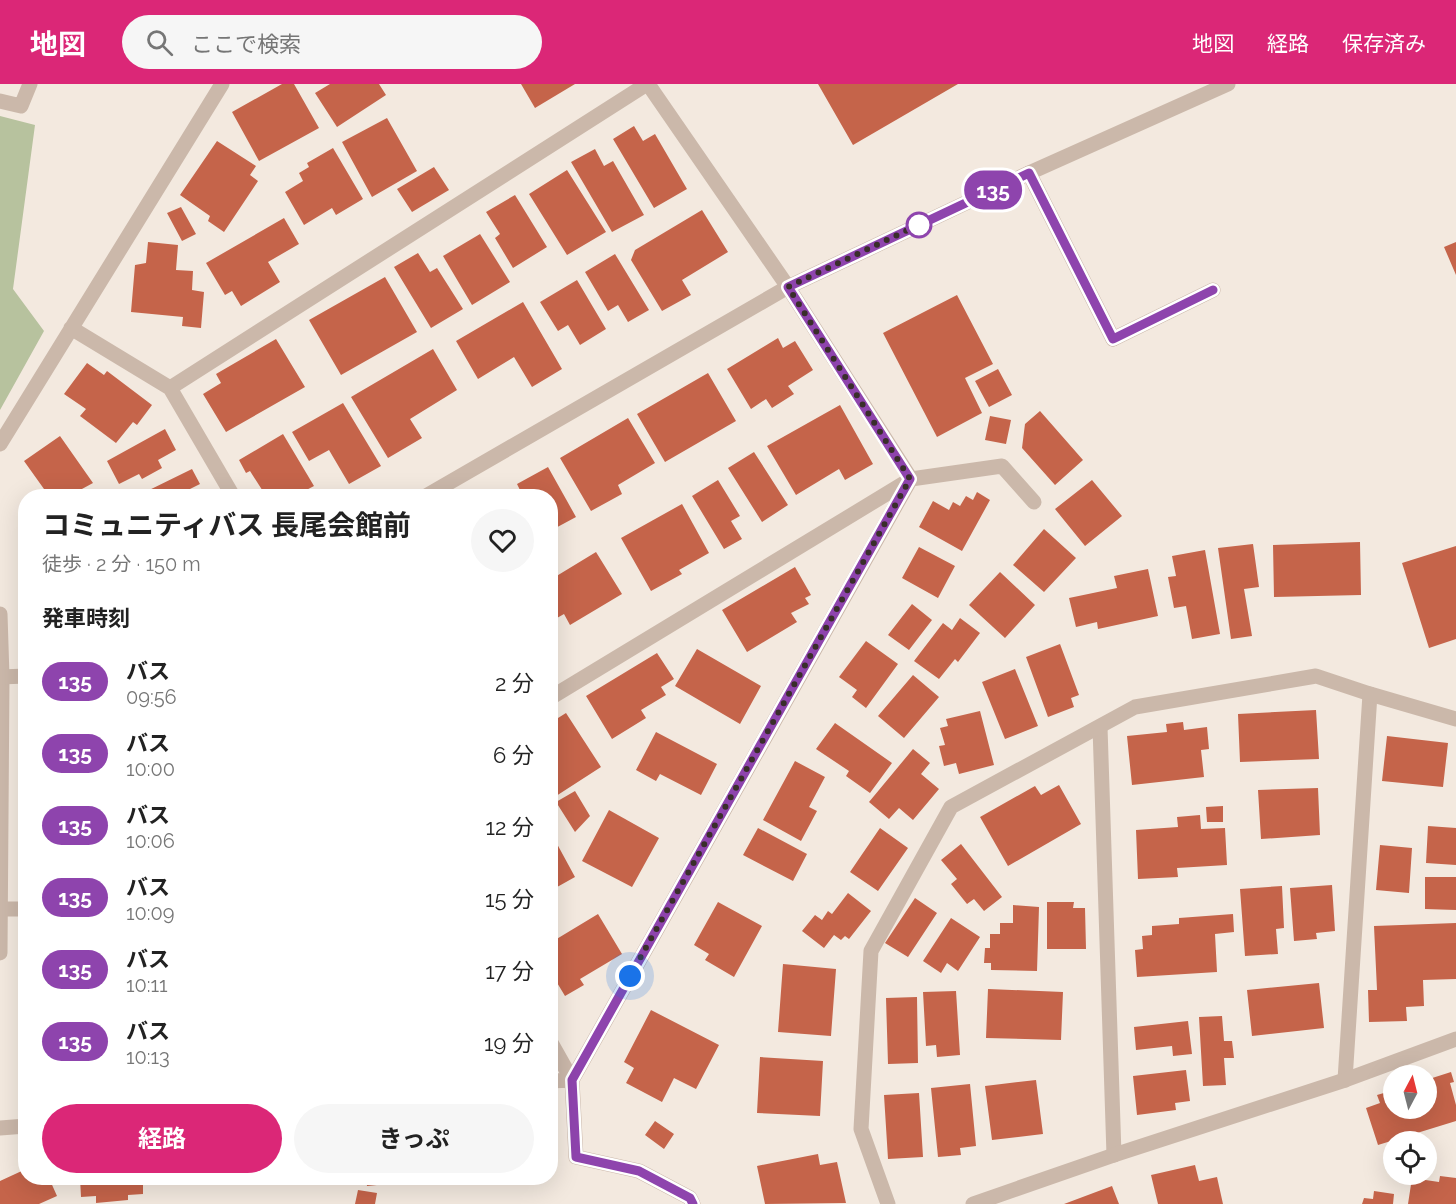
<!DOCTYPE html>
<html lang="ja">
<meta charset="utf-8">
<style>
:root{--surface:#fff;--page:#f6f6f6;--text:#222;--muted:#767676;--accent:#db2777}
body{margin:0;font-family:Raleway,"Noto Sans JP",sans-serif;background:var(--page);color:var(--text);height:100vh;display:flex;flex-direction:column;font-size:22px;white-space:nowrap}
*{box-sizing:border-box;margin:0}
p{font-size:20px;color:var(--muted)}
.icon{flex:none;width:33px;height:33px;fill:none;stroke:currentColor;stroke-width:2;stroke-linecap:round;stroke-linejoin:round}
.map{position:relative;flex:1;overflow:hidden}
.sheet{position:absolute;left:18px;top:405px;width:540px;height:696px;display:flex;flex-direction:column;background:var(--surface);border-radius:24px;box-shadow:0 6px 24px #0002}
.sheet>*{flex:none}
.badge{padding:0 12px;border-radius:20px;font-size:21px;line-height:39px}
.needle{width:39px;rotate:7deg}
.tools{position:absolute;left:1383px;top:981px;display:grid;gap:12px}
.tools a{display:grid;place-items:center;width:54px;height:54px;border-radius:50%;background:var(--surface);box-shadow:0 6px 24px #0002;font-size:30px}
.you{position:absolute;width:30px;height:30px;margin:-15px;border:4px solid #fff;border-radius:50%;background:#1a73e8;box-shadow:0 0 0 9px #1a73e833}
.map>.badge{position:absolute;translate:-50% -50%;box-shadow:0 0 0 3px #fff}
h2{padding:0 24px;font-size:22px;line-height:54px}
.round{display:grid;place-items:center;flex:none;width:63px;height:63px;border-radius:32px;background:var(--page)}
.head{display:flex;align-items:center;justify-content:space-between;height:102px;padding:0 24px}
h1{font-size:28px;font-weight:700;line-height:45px}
.action{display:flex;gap:12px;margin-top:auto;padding:12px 24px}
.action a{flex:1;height:69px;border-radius:36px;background:var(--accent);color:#fff;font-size:24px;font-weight:700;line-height:69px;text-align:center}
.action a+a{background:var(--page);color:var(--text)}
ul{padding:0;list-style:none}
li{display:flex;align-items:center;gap:18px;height:72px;padding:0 24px}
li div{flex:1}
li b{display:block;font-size:22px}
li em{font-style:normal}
li .badge{min-width:66px;font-weight:700;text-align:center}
header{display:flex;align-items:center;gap:36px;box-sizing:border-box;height:84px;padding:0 30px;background:var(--accent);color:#fff}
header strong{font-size:28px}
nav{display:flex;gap:33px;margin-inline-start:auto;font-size:21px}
.search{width:420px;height:54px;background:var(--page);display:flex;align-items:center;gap:15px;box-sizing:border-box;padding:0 21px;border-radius:33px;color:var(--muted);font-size:22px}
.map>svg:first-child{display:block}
.green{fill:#b7c29e}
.building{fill:#c5644a}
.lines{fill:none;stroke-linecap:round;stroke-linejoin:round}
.service{stroke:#cbb8aa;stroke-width:15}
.minor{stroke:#cbb8aa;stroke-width:15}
.tertiary{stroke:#cbb8aa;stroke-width:15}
.line-casing{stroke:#fff;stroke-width:14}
.line{stroke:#8e44ad;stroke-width:9}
.walk{stroke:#392e2a;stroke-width:6;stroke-dasharray:0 10.8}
.stop-dot{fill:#fff;stroke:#8e44ad;stroke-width:3}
</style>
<header>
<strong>地図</strong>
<div class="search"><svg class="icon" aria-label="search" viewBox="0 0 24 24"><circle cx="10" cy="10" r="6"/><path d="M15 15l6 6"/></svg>ここで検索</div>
<nav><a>地図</a><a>経路</a><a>保存済み</a></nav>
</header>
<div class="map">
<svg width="1456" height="1120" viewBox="0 0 1456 1120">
<rect width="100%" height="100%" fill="#f3e9df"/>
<path class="green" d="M0,32l35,9 -22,164 31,42 -44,79z"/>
<path class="building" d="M282,0h12l25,44 -60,33 -27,-49z
M330,0h49l7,11 -49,32 -22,-34z
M521,0h54l-40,24z
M818,0h140l-105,61z
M387,34l30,53 -45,26 -30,-55z
M634,42l9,15 12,-7 32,55 -33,19 -41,-69z
M217,57l39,25 -6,9 8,6 -34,51 -16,-11 2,-5 -30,-21z
M333,64l30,51 -27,16 -4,-7 -28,17 -19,-33 18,-11 -4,-8 10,-6 -2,-4z
M595,65l9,17 9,-5 31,54 -32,17 -41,-70z
M434,83l15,23 -37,22 -15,-23z
M567,86l39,62 -39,23 -38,-61z
M515,111l32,52 -34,21 -18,-30 5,-4 -14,-22z
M181,123l15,27 -14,7 -15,-28z
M702,126l26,42 -46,28 9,15 -29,16 -31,-51 4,-10z
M284,134l15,26 -31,18 12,20 -39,24 -9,-15 -7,4 -19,-32z
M480,150l30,48 -38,23 -29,-49z
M148,158l30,3 -2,25 17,1 -1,19 12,2 -3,36 -19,-2 1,-9 -52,-5 4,-47 11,-2z
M1456,158v33l-12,-28z
M418,169l12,19 7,-4 26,41 -32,19 -37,-61z
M615,170l34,56 -21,12 -10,-17 -10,6 -23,-39z
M385,193l32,55 -76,43 -32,-55z
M577,196l29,49 -26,16 -12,-20 -10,6 -18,-29z
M957,211l36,69 -28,14 17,35 -45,24 -54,-104z
M523,218l39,67 -30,18 -18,-30 -36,22 -22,-38z
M778,254l5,10 12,-7 18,29 -25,16 6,8 -22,14 -6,-9 -15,10 -24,-40z
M276,255l29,48 -79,45 -23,-38 18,-11 -5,-9z
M433,265l24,41 -47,29 12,19 -34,20 -37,-61z
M87,279l17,12 3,-4 45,34 -15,20 -4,-3 -17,21 -36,-27 6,-7 -22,-15z
M998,285l14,26 -23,12 -14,-26z
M708,289l28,48 -71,41 -28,-48z
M343,319l38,63 -32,18 -20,-34 -20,11 -17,-29z
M840,321l33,59 -28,16 -6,-11 -43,26 -29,-49z
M1040,327l43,49 -28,25 -33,-37 3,-24z
M990,332l21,4 -5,24 -21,-4z
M628,334l27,45 -37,22 4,9 -31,17 -31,-53z
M165,345l11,21 -18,10 4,8 -20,11 -3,-5 -20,10 -12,-23z
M283,350l31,52 -19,10h-29l-16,-25 -4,2 -7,-13z
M60,352l33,47 -24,13h-20l-25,-35z
M754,368l34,53 -26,17 -34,-54z
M548,383l28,50 -26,14v-35h-27l-6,-12z
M192,385l8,15 -22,11 1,1h-42z
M718,396l22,36 -9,5 11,18 -18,10 -32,-53z
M1092,396l30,36 -37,30 -30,-37z
M977,408l13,8 -28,51 -43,-24 14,-26 16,9 4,-8 7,4 6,-10 7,4z
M682,420l27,49 -30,17 3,4 -31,17 -30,-53z
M1044,445l32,29 -32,34 -31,-27z
M1360,458l1,53 -87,2 -1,-52z
M1253,460l6,43 -15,2 8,47 -21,3 -13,-91z
M1456,462v93l-27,9 -27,-85z
M919,463l36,19 -17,32 -36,-20z
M1205,466l15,84 -28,5 -6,-33 -12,2 -6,-31 8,-1 -4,-20z
M596,468l26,42 -52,31 -6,-11 -14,8v-42z
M795,483l16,28 -6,3 4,6 -18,9 6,9 -50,30 -25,-42z
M1148,485l10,47 -60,13 -1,-7 -21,5 -7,-29 48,-10 -3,-12z
M1000,488l35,33 -30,33 -36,-33z
M912,520l20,16 -23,30 -21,-15z
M960,534l20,15 -22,29 -3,-3 -16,20 -25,-18 29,-38 9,7z
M866,557l32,23 -32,44 -14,-11 5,-7 -18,-13z
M1060,560l19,51 -8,3 3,9 -26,10 -22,-60z
M697,565l64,37 -21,38 -65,-38z
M657,569l17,26 -13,8 5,8 -25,15 5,8 -34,21 -26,-43z
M1015,585l23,57 -33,13 -23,-57z
M913,591l26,22 -35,41 -26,-22z
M1316,626l3,49 -79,3 -2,-48z
M980,627l14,54 -35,9 -3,-11 -12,3 -5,-20 6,-1 -5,-17 8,-2 -2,-7z
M566,629l35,54 -48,31 -3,-4v-71z
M1183,638l1,8 23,-3 2,22 -8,1 3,27 -72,8 -5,-49 40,-4 -1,-8z
M835,639l57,40 -22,30 -24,-17 3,-5 -33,-22z
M656,648l61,32 -16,31 -41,-21 -4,7 -20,-11z
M1387,652l61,7 -5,44 -61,-6z
M913,665l17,14 -9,11 18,15 -26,31 -14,-12 -10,11 -20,-17z
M795,677l30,16 -16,30 8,4 -16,30 -38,-21z
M1059,701l22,39 -73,42 -28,-49 55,-31 6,9z
M1318,704l2,47 -59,4 -3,-49z
M575,707l15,25 -15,16 -19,-30z
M1223,722v16h-16l-1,-15z
M609,726l50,28 -27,49 -50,-26z
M1200,731l1,14 24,-1 2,37 -50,3 1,9 -40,2 -2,-49 42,-3 -1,-10z
M1428,742l28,2v37l-30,-2z
M758,744l49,26 -14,27 -50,-26z
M880,744l28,20 -30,43 -28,-19z
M550,747l25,46 -25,14z
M961,760l41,53 -18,14 -10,-12 -7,5 -16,-20 6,-5 -16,-19z
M1380,761l32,3 -3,45 -33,-3z
M1425,793h31v33l-31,-1z
M1332,801l3,46 -19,2 1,6 -23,2 -4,-53z
M1282,802l2,42 -8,1 2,25 -33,2 -5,-67z
M848,809l23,18 -22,28 -4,-3 -4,4 -7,-5 -10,13 -22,-17 13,-16 7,5 6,-9 4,3z
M915,814l22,15 -29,44 -23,-14z
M718,818l44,24 -28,51 -29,-17 4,-6 -15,-9z
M1047,818h27l-1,6h12l1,41h-39z
M1013,821l26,2 -2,64 -46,-1v-7h-7l1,-15h5v-14h10v-11h13z
M598,830l24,40 -42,25 4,6 -19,11 -15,-25v-28z
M1233,830l1,18 -19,2 2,38 -80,5 -2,-27 8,-1 -1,-13 10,-1v-9l27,-2v-6z
M951,834l29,19 -22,34 -11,-8 -6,10 -18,-12z
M1456,839v56l-33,1 1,26 -18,1 1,14 -38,1 -1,-32h9l-3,-64z
M783,880l53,5 -5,67 -53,-4z
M1319,899l5,45 -72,8 -5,-46z
M988,905l75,3 -2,48 -75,-2z
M956,907l4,64 -23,2 -1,-12 -10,1 -3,-54z
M917,913l1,66 -30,1 -2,-66z
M651,926l68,35 -23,44 -22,-11 -12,24 -36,-19 8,-15 -10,-6z
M1222,932l2,25h8l2,17h-10l2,27 -23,1 -4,-69z
M1188,937l4,33 -19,2 -1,-10 -36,4 -2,-23z
M760,973l63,4 -3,55 -63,-3z
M1186,986l4,31 -15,2 1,7 -39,5 -4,-39z
M1451,988l3,10 -4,1 6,22v16l-78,24 -12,-37 14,-5 -3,-8 17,-5v18h32v-28z
M1036,996l7,54 -51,6 -7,-54z
M970,1000l6,62 -16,2 1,7 -23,2 -7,-69z
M919,1009l4,64 -35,2 -4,-64z
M655,1037l19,13 -10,15 -19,-14z
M818,1070l2,11 17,-3 9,41 -81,1 -8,-38z
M1195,1081l4,16 18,-4 6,27h-65l-7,-29z
M26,1085v9h23l8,18 -18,8h-39v-23z
M1440,1092l16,2v26h-48l4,-26 27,4z
M80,1094h63v16l-15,1v5l-32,3v-7l-15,1z
M366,1094h50v3l-49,5z
M1112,1102l7,18h-55z
M358,1106l19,3 -2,11h-20z
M1374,1107l20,3 -1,10h-31l2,-6 9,1z"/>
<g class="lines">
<path class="service" d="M1113,255l100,-49
M911,395l91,-13 32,36
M1100,643l14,428
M1345,996l25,-386"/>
<path class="minor" d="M0,17l21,5 9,-22
M1029,89l84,166
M71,244l99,60 63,108
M170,304l477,-304
M0,360l222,-360
M0,530l2,63 -2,276
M550,614l361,-219 -123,-192 -140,-203
M0,825h26
M550,957l22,39 4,77 63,14 51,27 3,6
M550,997l22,-1 337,-598
M0,1044l26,-2
M888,1120l-27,-75 10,-178 80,-144 184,-100 181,-31 54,18 86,25
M973,1120l141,-49 231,-75 111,-41"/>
<path class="tertiary" d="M426,412l362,-209 241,-114 199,-89
M0,593l26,-1"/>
</g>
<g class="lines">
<g class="line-casing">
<path id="line" d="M693,1120l-3,-6 -51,-27 -63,-14 -4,-77 338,-601 -122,-192 241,-114 84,166 100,-49"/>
</g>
<use href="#line" class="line"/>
<path class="walk" d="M630,892l280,-497 -122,-192 141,-67 -10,5"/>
</g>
<circle class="stop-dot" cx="919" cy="141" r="12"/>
</svg>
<div class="tools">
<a><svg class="needle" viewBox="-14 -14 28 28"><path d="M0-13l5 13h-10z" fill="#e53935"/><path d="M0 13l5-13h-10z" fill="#767676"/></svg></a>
<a><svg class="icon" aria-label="locate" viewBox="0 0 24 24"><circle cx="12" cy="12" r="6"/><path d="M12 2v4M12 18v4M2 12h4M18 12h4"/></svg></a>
</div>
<div class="you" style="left:630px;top:892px"></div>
<b class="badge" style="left:993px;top:106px;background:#8e44ad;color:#fff">135</b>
<section class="sheet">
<div class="head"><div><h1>コミュニティバス 長尾会館前</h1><p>徒歩 · 2 分 · 150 m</p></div><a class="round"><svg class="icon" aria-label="heart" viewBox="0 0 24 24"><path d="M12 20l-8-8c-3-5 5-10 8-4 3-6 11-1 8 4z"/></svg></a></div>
<h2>発車時刻</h2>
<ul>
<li><span class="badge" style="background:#8e44ad;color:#fff">135</span><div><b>バス</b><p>09:56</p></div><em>2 分</em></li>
<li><span class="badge" style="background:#8e44ad;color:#fff">135</span><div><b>バス</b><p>10:00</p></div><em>6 分</em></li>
<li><span class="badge" style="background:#8e44ad;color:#fff">135</span><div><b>バス</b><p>10:06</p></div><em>12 分</em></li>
<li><span class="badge" style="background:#8e44ad;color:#fff">135</span><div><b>バス</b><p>10:09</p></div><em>15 分</em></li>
<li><span class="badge" style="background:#8e44ad;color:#fff">135</span><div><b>バス</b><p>10:11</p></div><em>17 分</em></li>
<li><span class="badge" style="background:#8e44ad;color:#fff">135</span><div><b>バス</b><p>10:13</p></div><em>19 分</em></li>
</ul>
<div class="action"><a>経路</a><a>きっぷ</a></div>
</section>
</div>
